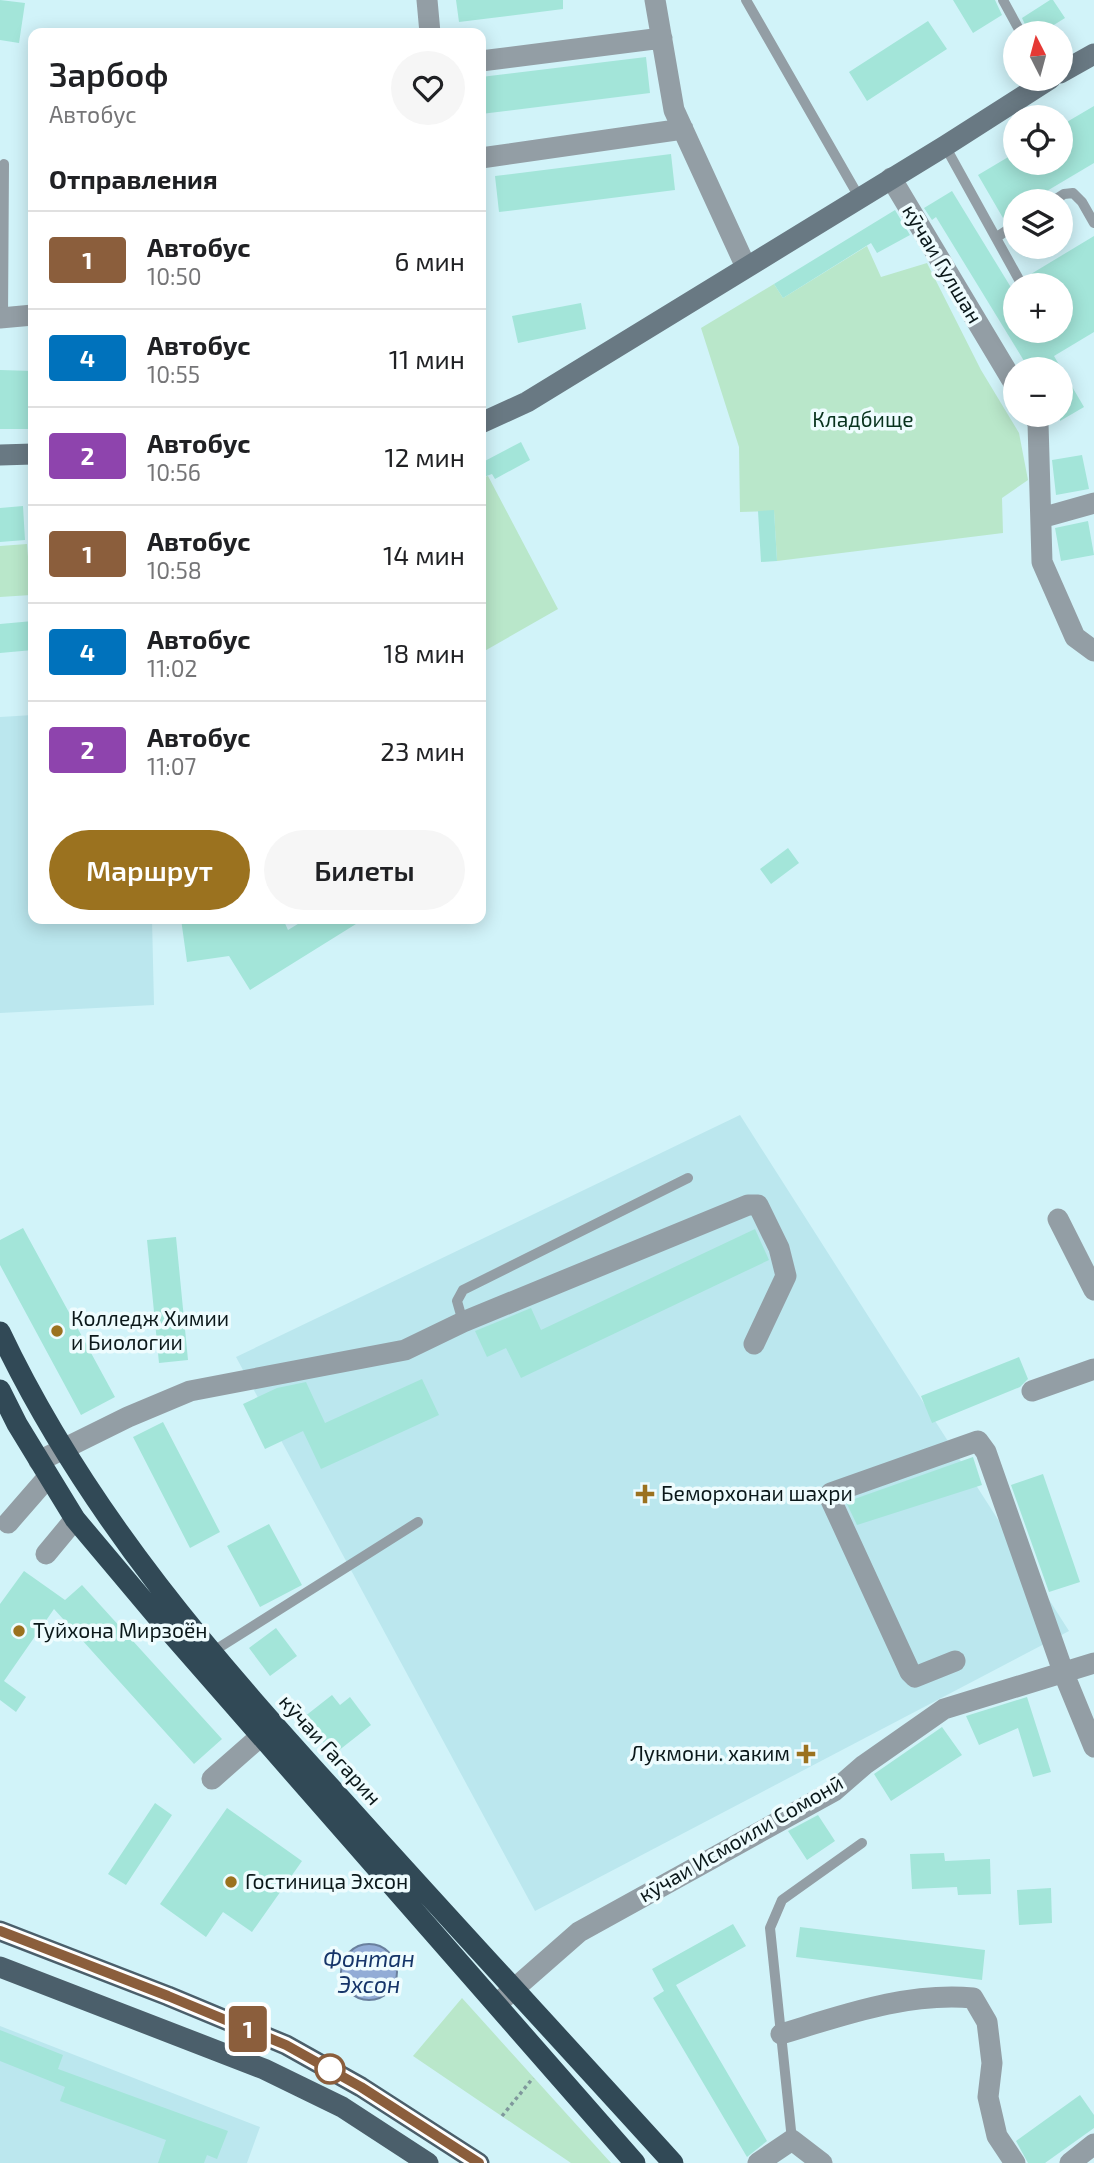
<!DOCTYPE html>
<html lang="ru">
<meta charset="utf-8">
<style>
:root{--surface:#fff;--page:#f6f6f6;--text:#202124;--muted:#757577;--line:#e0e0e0;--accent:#9b721f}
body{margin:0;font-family:"Exo 2",sans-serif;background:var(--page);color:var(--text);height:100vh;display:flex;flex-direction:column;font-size:26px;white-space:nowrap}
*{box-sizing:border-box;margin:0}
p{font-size:23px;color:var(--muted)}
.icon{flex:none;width:38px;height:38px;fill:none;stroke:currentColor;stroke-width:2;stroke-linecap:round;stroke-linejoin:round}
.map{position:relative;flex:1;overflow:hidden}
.drawer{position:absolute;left:28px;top:28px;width:458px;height:896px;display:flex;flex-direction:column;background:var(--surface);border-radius:14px;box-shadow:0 4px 18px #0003}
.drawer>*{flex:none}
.badge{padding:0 14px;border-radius:5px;font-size:24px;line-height:46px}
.needle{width:46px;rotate:354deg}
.tools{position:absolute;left:1003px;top:21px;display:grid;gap:14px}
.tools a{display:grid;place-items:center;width:70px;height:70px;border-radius:50%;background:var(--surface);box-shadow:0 4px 18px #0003;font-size:35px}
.map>.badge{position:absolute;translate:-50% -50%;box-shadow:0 0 0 4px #fff}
h2{padding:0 21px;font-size:26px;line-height:63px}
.round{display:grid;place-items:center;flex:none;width:74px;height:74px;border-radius:37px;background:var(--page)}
.headline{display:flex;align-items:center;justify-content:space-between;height:119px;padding:0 21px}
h1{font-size:33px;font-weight:600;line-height:52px}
.button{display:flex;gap:14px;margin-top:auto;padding:14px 21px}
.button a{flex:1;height:80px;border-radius:42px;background:var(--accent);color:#fff;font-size:28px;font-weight:600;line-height:80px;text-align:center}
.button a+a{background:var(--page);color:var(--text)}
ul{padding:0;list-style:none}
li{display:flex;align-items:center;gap:21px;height:98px;padding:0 21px;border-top:2px solid var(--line)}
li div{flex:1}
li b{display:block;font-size:26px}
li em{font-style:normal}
li .badge{min-width:77px;font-weight:700;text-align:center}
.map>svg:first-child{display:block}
.built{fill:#bbe7ee}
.green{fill:#b9e7ca}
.water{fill:#92acd6;stroke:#6a809e;stroke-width:2}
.building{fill:#a3e5d9}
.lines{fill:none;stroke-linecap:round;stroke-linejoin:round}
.path{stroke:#7f989c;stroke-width:3.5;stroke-dasharray:3.5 3.5;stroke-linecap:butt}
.lane{stroke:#939ea5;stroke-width:10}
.street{stroke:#939ea5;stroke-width:21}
.secondary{stroke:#697983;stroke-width:21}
.primary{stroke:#4b5f6b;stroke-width:21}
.highway{stroke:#314956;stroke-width:21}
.line-casing{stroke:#fff;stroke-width:16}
.line{stroke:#8b5e3c;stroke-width:10}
.poi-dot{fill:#9b721f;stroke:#eefcfe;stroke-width:2.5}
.stop-dot{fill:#fff;stroke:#8b5e3c;stroke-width:3.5}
.labels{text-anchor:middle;stroke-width:7;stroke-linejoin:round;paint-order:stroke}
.street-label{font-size:21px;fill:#0b181a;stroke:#eefcfe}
.park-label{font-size:21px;fill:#08321d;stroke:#eefcfe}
.poi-label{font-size:21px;fill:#0b181a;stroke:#eefcfe;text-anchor:start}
.water-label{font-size:23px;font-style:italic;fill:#163569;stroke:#eefcfe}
</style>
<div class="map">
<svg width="1094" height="2163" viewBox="0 0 1094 2163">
<rect width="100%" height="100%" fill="#d1f3f9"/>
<path class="built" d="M33,715v204h119l2,86 -154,8v-296z
M740,1115l329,516 -534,280 -299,-554z
M0,2026l260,101 -13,36h-247z"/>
<path class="green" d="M867,246l14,31 46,-14 54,107 38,63 9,47 -26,18 1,35 -226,28 -3,-50 -34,1 -1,-65 -38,-119 73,-44 9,14z
M488,476l70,133 -77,44v-175z
M27,544l4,51 -31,2v-51z
M462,1998l149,165h-40l-158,-107z"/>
<path class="water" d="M341 1972a28 28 0 1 1 56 0a28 28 0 1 1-56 0Z"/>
<path class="building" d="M0,0l25,3 -6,40 -19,-3z
M456,0h107v9l-104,13z
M953,0h42l7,15 -29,18z
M1050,0h3l12,18 -24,15h-12l-7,-15z
M928,21l19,28 -80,52 -18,-29z
M646,57l4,36 -169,21v-37z
M1094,106v57l-64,38h-15v9l-12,8 -25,-43 37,-22v10h45v-37z
M671,154l4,36 -176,22 -4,-36z
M952,191l63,103v37h45v-46h-30l-4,-8 68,-41v96l-40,24 30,51 -24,14v-52h-31l-93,-152 -4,3 -8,-12z
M895,210l15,25 -33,18 -6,-10 -88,55 -9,-14z
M581,303l5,26 -68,14 -6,-27z
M0,370l33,1v58h-33z
M521,442l9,18 -35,19 -3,-5 -11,4v-15z
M1082,455l7,34 -33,6 -4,-35z
M23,506l2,34 -25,2v-34z
M774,510l3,51 -16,1 -3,-51z
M1088,521l6,34 -33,6 -6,-33z
M33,621v29l-33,3v-29z
M788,848l11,15 -28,21 -11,-15z
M181,919h102l5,11 18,-11h58l-114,71 -21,-34 -42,6z
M23,1228l92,169 -34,18 -81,-150v-25z
M755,1229l14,31 -248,118 -15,-30 -19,9 -12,-26 56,-23 10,22z
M176,1237l12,123 -29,3 -12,-123z
M1019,1357l9,22 -8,8 -88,36 -11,-27z
M422,1379l17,36 -118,54 -18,-38 -38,18 -22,-45 34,-16 29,-6 19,41z
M163,1422l57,110 -30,16 -57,-111z
M973,1457l9,28 -125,40 -11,-23z
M1043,1474l37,108 -31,10 -38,-107z
M269,1524l33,61 -42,22 -33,-61z
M24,1571l41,29 17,-15 140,154 -28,25 -140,-155 -50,72 22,16 -10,15 -16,-12v-96z
M276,1628l21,28 -27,20 -21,-28z
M332,1695l8,10 10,-8 21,28 -38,30 -29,-38z
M1027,1697l24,75 -18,5 -15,-49 -39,17 -13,-29z
M942,1727l20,28 -71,46 -17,-27z
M155,1803l17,12 -46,70 -18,-11z
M227,1808l75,53 -50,71 -29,-20 -17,25 -46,-33z
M818,1815l17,26 -28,19 -19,-29z
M944,1853l1,8 45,-2 1,35 -33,1 -1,-8 -45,2 -2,-35z
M1051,1888l1,35 -33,2 -2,-35z
M733,1924l13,22 -70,39 91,156 -20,16 -94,-159 11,-7 -12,-22z
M800,1927l185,23 -3,30 -186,-23z
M0,2030l63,25 -5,14 170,62 -11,28 -10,-4 -3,8h-46l8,-23 -106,-39 5,-14 -65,-26z
M1080,2095l14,20v13l-49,35h-17l-12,-22z"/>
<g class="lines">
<path class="path" d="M502,2116l31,-38"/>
<path class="lane" d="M746,0l113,197
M1003,0l18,33
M945,146l77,139
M1053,201l11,-7 9,-1 9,9 12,21
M997,237l18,-12
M3,318l1,-154
M463,1322l-6,-21 6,-11 225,-112
M212,1652l206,-130
M792,2140l-22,-212 12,-28 80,-57"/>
<path class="street" d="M427,0l3,33
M655,0l19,110 72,157
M481,61l181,-23
M481,158l202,-29
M891,178l124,207
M0,318l33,-3
M1033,415l5,8 4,139 33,75 19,14
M1041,518l53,-15
M1058,1219l36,71
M1032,1391l62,-22
M39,1461l89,-44 62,-26 215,-41 58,-28 285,-117h10l21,43 7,28 -32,68
M8,1523l40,-46
M46,1554l29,-35
M955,1661l-40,16 -5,-5 -80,-174 1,-5 147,-52 8,11 78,222 30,73
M212,1779l49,-43
M497,2004l82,-72 255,-141 30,-26 80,-56 150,-46
M781,2034c63,-19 126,-42 192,-36l14,24 5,41 -4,34 9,39 18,27
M758,2163l34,-23 30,23
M1070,2163l24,-19"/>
<path class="secondary" d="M1060,73l34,-19
M481,423l46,-21 418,-256 105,-67
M0,455l33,-1"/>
<path class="primary" d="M0,1931l168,65 118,49 75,42 118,76
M0,1967l264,102 78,38 86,56"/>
<path class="highway" d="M0,1332c87,184 217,331 353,480 106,118 214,234 320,351
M0,1390l17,34 58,95 95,113 465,531"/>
</g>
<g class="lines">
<g class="line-casing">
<path id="line" d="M0,1931l168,65 118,49 75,42 118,76"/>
</g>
<use href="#line" class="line"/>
</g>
<g class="poi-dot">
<circle cx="57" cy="1331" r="7"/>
<path d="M641.5 1483.5h7v7h7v7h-7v7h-7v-7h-7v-7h7z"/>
<circle cx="19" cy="1631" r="7"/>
<path d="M802.5 1743.5h7v7h7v7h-7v7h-7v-7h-7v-7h7z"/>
<circle cx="231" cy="1882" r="7"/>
</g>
<circle class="stop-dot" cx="330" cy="2069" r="14"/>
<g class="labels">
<g class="street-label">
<text transform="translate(942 264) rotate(59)" y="7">кӯчаи Гулшан</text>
<text transform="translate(330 1750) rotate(48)" y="7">кӯчаи Гагарин</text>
<text transform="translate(741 1839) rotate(-30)" y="7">кӯчаи Исмоили Сомонӣ</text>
</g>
<g class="park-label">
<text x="863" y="427">Кладбище</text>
</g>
<g class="poi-label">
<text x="71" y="1326">Колледж Химии<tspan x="71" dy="24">и Биологии</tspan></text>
<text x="661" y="1501">Беморхонаи шахри</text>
<text x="33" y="1638">Туйхона Мирзоён</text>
<text x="790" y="1761" text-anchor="end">Лукмони. хаким</text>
<text x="245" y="1889">Гостиница Эхсон</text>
</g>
<g class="water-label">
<text x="369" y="1967">Фонтан<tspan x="369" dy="26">Эхсон</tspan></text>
</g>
</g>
</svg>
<div class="tools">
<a><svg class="needle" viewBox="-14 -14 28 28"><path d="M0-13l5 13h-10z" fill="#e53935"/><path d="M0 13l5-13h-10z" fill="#757577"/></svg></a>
<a><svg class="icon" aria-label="locate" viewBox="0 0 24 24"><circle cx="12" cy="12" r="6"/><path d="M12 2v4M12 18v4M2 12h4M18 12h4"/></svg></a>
<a><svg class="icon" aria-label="layers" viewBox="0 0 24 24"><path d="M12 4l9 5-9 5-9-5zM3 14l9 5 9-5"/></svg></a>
<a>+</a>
<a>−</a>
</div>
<b class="badge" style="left:248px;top:2029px;background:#8b5e3c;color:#fff">1</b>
<section class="drawer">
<div class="headline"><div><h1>Зарбоф</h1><p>Автобус</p></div><a class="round"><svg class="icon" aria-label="heart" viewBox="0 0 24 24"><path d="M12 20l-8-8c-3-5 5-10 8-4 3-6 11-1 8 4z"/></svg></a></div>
<h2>Отправления</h2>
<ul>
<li><span class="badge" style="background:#8b5e3c;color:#fff">1</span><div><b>Автобус</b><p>10:50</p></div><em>6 мин</em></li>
<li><span class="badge" style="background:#0072bc;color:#fff">4</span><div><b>Автобус</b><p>10:55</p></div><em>11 мин</em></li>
<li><span class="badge" style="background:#8e44ad;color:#fff">2</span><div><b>Автобус</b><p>10:56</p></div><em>12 мин</em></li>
<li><span class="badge" style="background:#8b5e3c;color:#fff">1</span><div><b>Автобус</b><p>10:58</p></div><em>14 мин</em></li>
<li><span class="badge" style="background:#0072bc;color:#fff">4</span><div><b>Автобус</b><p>11:02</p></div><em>18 мин</em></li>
<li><span class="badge" style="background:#8e44ad;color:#fff">2</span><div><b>Автобус</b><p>11:07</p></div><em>23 мин</em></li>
</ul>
<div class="button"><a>Маршрут</a><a>Билеты</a></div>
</section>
</div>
